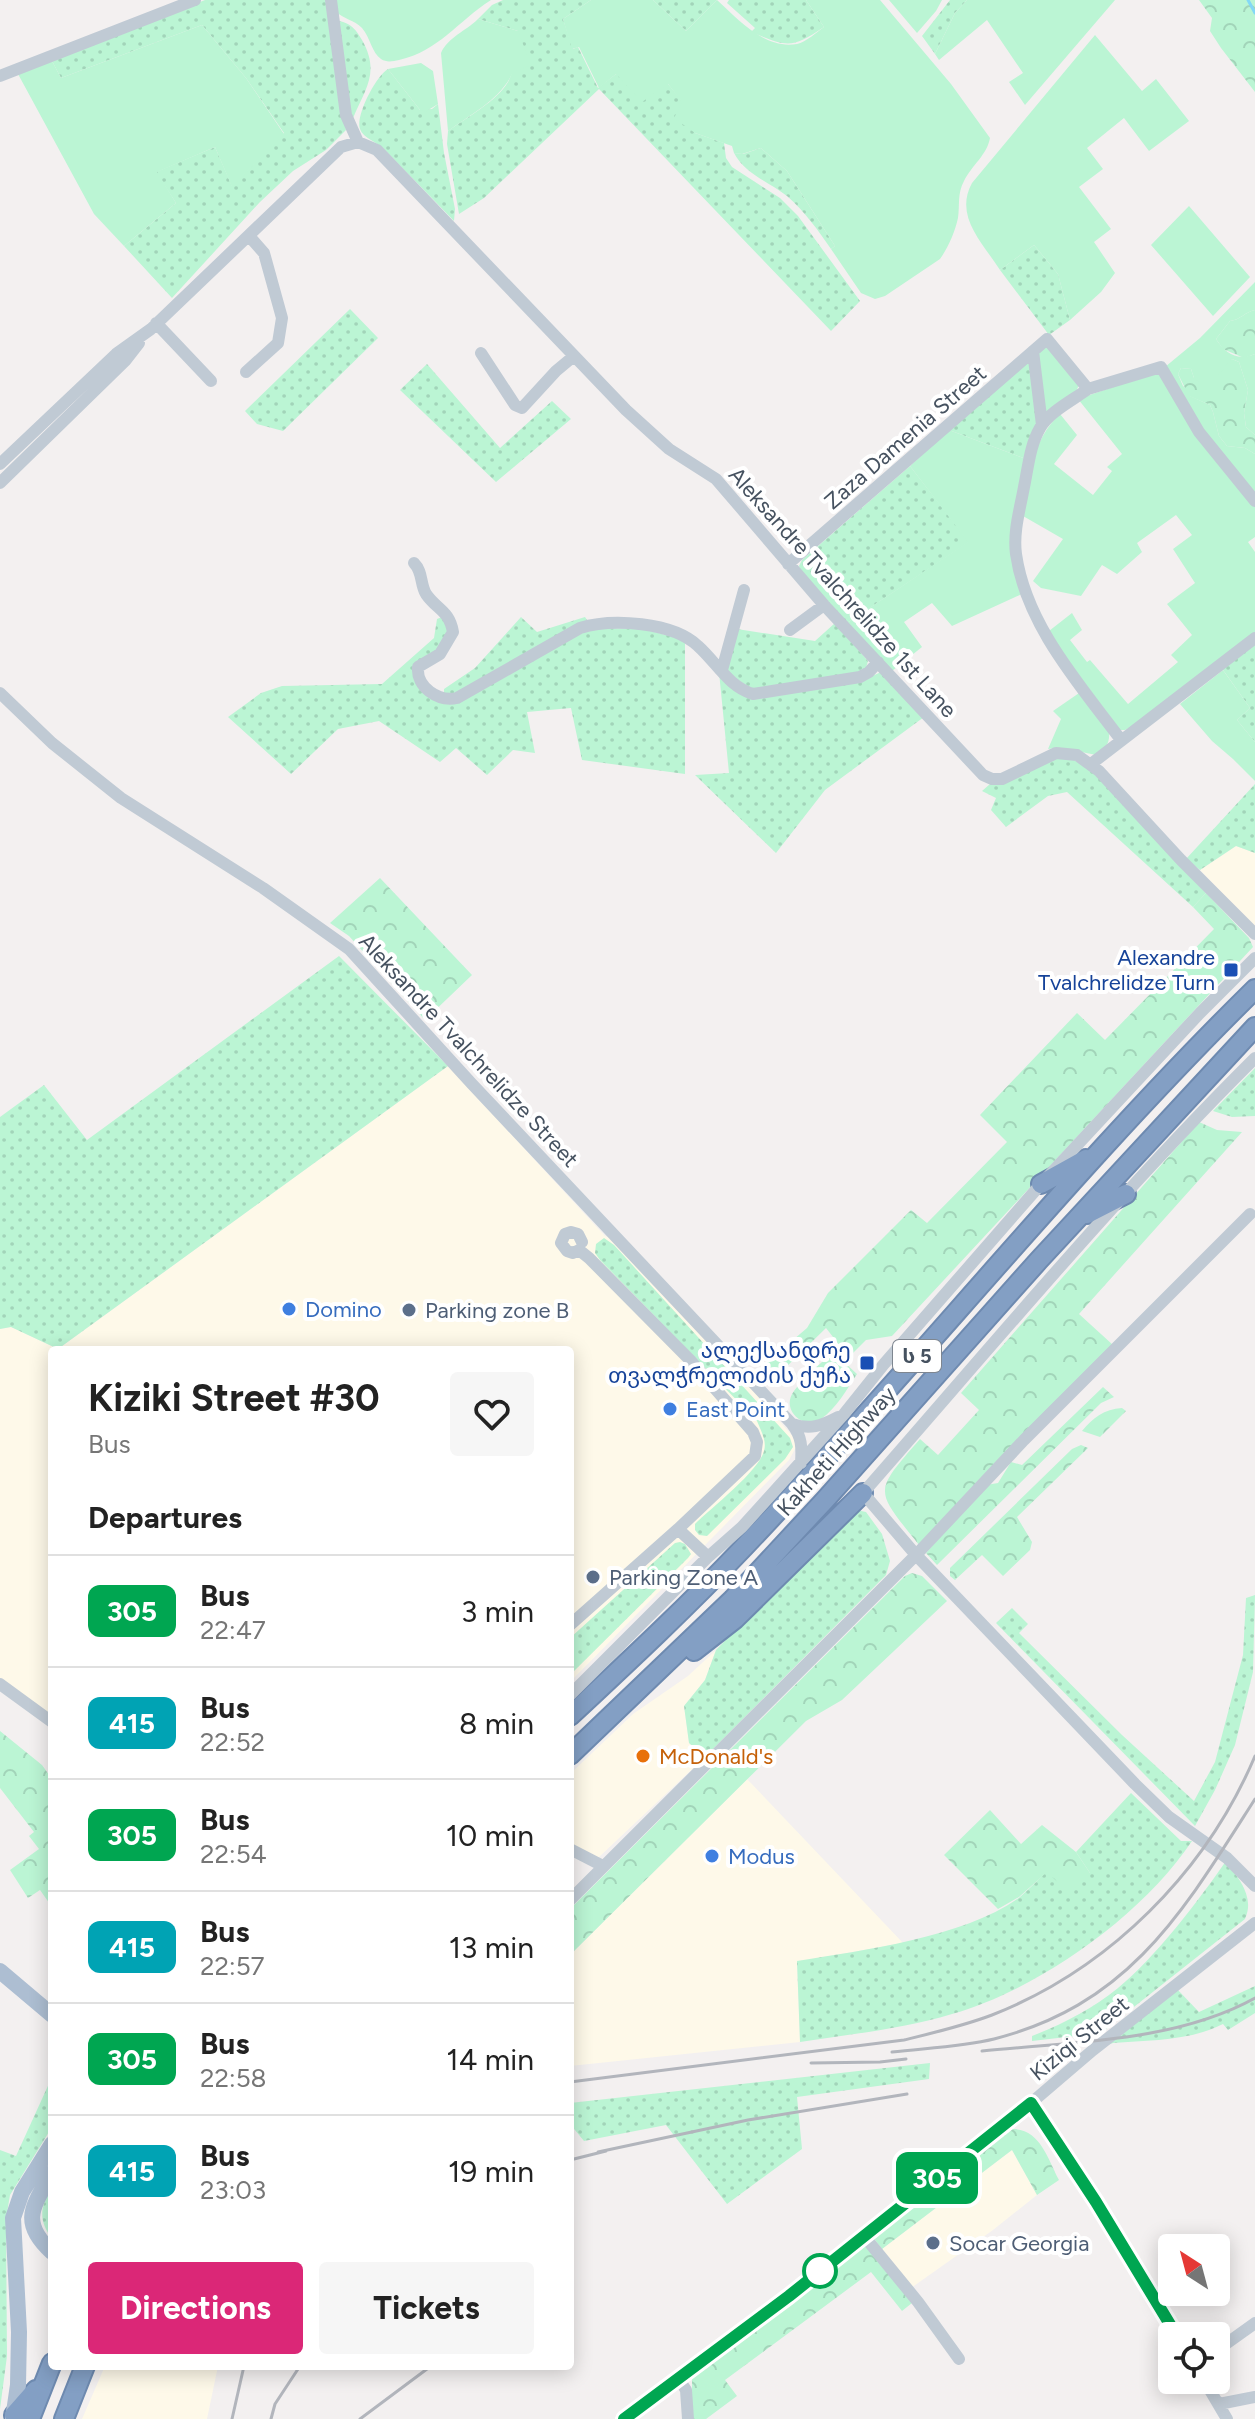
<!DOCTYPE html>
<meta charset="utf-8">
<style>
:root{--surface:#fff;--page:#f6f6f6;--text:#222;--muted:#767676;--line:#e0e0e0;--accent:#db2777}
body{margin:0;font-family:Figtree,"Noto Sans Georgian",sans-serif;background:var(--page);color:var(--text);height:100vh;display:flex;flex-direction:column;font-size:30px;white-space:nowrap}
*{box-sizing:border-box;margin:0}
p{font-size:26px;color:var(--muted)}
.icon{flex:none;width:44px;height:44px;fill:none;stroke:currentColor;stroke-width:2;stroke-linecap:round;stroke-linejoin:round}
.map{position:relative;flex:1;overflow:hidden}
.details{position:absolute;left:48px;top:1346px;width:526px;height:1024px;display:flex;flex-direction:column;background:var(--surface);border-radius:8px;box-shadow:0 4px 20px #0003}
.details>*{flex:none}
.badge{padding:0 16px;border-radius:12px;font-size:28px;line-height:52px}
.needle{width:52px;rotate:324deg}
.controls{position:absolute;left:1158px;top:2234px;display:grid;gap:16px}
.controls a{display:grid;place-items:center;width:72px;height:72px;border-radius:8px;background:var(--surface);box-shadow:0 4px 20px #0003;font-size:40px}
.map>.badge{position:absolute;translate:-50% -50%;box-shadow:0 0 0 4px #fff}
h2{padding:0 40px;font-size:30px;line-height:72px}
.round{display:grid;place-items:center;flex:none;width:84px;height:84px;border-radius:8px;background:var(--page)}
.summary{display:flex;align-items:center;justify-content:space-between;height:136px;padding:0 40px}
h1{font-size:38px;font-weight:700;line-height:60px}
.primary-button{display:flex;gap:16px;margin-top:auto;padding:16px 40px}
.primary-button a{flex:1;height:92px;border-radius:8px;background:var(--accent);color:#fff;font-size:32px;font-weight:700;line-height:92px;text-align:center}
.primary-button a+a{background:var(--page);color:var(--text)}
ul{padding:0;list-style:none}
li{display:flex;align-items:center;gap:24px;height:112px;padding:0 40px;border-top:2px solid var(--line)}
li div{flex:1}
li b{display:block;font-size:30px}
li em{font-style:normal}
li .badge{min-width:88px;font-weight:700;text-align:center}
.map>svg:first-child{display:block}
.commercial{fill:#fef9e9}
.grass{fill:url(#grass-dots)}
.forest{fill:url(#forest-crowns)}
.garden{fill:#bbf5d4}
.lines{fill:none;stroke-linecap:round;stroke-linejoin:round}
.stream{stroke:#83d8f6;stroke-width:3}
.highway-casing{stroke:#6e8ab0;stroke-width:22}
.minor{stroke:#c0cad4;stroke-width:12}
.major{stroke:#adbed2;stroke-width:16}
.highway{stroke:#839fc4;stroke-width:18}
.rail{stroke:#b2b5bc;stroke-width:3}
.line-casing{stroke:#fff;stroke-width:18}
.line{stroke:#00a651;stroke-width:12}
.transit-dot{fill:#1a4fb4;stroke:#fff;stroke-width:3}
.shop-dot{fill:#3f7fe0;stroke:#fff;stroke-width:3}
.service-dot{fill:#5c6f8a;stroke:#fff;stroke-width:3}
.food-dot{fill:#e8710a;stroke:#fff;stroke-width:3}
.stop-dot{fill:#fff;stroke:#00a651;stroke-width:4}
.labels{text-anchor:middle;stroke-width:8;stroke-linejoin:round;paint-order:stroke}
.shield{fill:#fff;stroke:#7e8690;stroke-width:2}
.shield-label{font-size:20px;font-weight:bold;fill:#465260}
.street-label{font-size:22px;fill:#465260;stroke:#fff}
.transit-label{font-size:22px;fill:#164399;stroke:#fff;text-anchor:end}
.shop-label{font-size:22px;fill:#366cbe;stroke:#fff;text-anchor:start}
.service-label{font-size:22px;fill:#4e5e75;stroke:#fff;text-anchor:start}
.food-label{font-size:22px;fill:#c56008;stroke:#fff;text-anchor:start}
</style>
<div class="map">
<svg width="1255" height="2419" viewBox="0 0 1255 2419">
<defs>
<pattern id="grass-dots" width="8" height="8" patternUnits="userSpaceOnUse" patternTransform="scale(2)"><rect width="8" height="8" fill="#bbf5d4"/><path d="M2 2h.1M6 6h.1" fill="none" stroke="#a2d4b9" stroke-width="1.8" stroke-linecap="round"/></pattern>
<pattern id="forest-crowns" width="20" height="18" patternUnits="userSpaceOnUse" patternTransform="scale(2)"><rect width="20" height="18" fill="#bbf5d4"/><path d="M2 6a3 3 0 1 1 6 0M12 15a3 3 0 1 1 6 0" fill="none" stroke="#a2d4b9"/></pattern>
</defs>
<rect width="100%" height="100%" fill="#f3f0f0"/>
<path class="commercial" d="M1236,846l19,7v74l-55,-57z
M448,1066l157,170 9,4 129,139 52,60 1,8 -7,13 -219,222v-332h-518v366l-52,-38v-349l11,-2 47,22z
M716,1650l-11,30 -21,26 5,37 16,14 -107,101 -28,-14v-70l63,-60 55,-38z
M747,1779l156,164 -106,19 3,80 -230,24v-111z
M1012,2150l25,45 -44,35 -82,58 -29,-39z
M105,2366h113l-11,53h-125z"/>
<path class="grass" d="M205,0h123l18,130 -20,20 -33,21 -33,31 -88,96 -48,-52 52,-43 -20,-31 59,-25 17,39 52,-53 -38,-55 -44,-53 -141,53 -9,-17z
M503,0h88l-28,19 10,30 5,-2 20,41 18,-14 52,10 15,18 12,31 29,10 2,15 6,9 48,31 18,18 62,85 -29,30 -232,-242 -115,109 -25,16 -12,-70 1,-13c18,-13 49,-30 60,-49 8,-14 8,-35 10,-51l-40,-12 14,-14z
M653,0h64l-31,31z
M729,0h77l18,27c-33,22 -36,20 -73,5l4,-4 -28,-25z
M950,0h17l-12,13 -20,41 -13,-18z
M339,21c12,2 17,9 23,19 18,32 4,48 -9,78l-3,-6z
M388,69l32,41 12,-1 6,-5 6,49 11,56 -1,12c-23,-24 -47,-48 -70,-72 -7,-7 -21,-11 -24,-20 -5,-13 16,-53 28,-60z
M761,148l26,23 48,75 -4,3c-13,-19 -26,-37 -44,-53 -18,-14 -42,-22 -53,-43l9,1z
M1034,245l24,29 12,46 -21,15 -49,-65z
M350,309l28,29 -95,93 -26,-7 -12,-13z
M1035,356l6,67 -15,36 -77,-29z
M427,364l73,84 52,-47 19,18 -75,63 -96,-92z
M910,466l59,76 -122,81 -46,-51 -2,-6 3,-6z
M442,617l7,14 -12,21 -21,13 22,36 153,-73 52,1 42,11v134l-103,-14 -11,-52 -44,4 8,41 -22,-3 -26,25 -31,-27 -16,14 -61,-41 -41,8 -47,45 -63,-57 33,-24 21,-7 100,-2 52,-46 3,-19z
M521,617l16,15 48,-15 2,3 -131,74 -12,2v-7l31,-21z
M835,623l33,38 -2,7 -6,6 -107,16 -28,-19 12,-42 78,12z
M1255,641v101l-18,-22 13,-12 -29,-41z
M719,672l15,18 132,-11 15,-7 43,45 -99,73 -49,63 -81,-78 34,-2z
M1067,756l23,13 116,124 -13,14 -126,-115 -19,4 -42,31 -15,-17 5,-12 -14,-7 8,-7 65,-26z
M1255,784v69l-19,-7 -36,24 -14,-11z
M339,956l109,110 -390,283 -47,-22 -11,2v-212l44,-32 43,55z
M1255,1068v48l-23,1 -19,-6z
M604,1238l10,7 176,193 3,9 -8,12 -78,77 -8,-1 -4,-5v-6c16,-16 64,-53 69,-73 3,-10 -3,-20 -7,-30l-157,-161 -5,-7 1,-9z
M852,1509l14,3 16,22 8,27 -4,14 -181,182 -16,-14 -5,-37 21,-26 11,-30z
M680,1542l5,2 6,10 -3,4 -118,117v-37l105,-95z
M1255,1595l-2,77 -18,73 -20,45 -20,36 -199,-203 16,-15 16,16 -9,9 103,102 72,66 21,-39 28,-107 3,-57z
M1131,1793l50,48h11c-51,76 -153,148 -240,173 -49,15 -101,20 -152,28l-3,-81c67,-11 168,-24 223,-64 9,-8 18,-17 27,-26l43,2 -14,-21z
M1226,1861c13,18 29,36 19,58l-144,114 -69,8v-5c31,-12 60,-27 86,-48 37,-30 81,-88 108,-127z
M1255,1986v27l-27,17 -5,-6c-33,17 -73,16 -110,19l-8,3 72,-57 22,23z
M930,2063l-1,16 -132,18 5,52 -75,55 -61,-79 -82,16 -14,-17v-21z
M52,2077v50l-42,68 -4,24 1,137 -7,53v-259l16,6z
M52,2188v50c-14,-17 -12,-32 0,-50z"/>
<path class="forest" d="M1199,0h56v92l-34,-44 -11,-17 2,-13z
M1255,310v44l-11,4 -21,-9 -7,-10 14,-18c10,-1 15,-9 25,-11z
M1232,359l7,3 9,28 -4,23 2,14 9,8v19l-10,-6 -18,-2 -8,-10 -6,-24 -3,-7 -21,-9 -11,-22 3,-6 10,1 3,9z
M380,878l92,97 -47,45 -76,-84 -19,-13z
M1206,893l43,45 4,9 -361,389 -26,4 -22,22 13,12c-10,15 -21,35 -36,45 -18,12 -41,-10 -27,-28 12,-17 31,-31 46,-45l-14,-18 -48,47 -12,3 -8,-8 49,-42 21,-35 83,-83 16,13 80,-81 -27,-27 97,-102 28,27 109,-111 -21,-22z
M1199,1122l18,8 25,2 -163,182 34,31 -194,200c-44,-56 -47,-51 1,-106l18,16 41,-45 -18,-17z
M1103,1387l11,10 -13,6 -164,162 -11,-12 60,-68 12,-2 13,-21 11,3z
M1122,1408l4,3 -26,26 -18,-6c11,-13 22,-22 40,-23z
M1081,1445l7,3 -2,2 -69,67 15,25 -2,8 -27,26 -21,-21 -27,25 -5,-4v-8l122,-119z
M912,1573l10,3 25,25 -105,99 -36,21 -236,234v-46l335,-333z
M0,1731l42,34 10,14v128l-12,-17 -12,8 -18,-28 29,-21 -10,-13 5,-4 -34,-44z
M990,1810l31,34 21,-19 34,27 14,21 -23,18 -20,-19 -28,25 -21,12 -54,-54z
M1013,2129c27,0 35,30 46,51l-22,15 -25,-45 -130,99 -10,-13 53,-43 5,5 42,-29 -1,-11 32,-26z
M864,2242l48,61 -10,8 -31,-39 -146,108 12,16 -31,23h-14v-45z"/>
<path class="garden" d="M335,0h156c-33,21 -52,51 -92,60 -6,1 -12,3 -18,-1 -9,-6 -11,-22 -19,-31 -8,-8 -18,-9 -26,-16z
M591,0h62l33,31 31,-31c21,19 48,50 80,44 9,-2 20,-12 27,-17l-18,-27h74l71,84 39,54c-3,17 -18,27 -26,43 -7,13 -4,24 -6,37 -3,14 -10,30 -18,41l-55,37 -10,3 -14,-6 -30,-44 4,-3 -48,-75 -26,-23 -19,6 -8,-1 -2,-7 -37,-13 -21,-15 8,-16 -14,-18 -26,18 -26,-28 -17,14 -20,-41 -7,2 -9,-30z
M889,0h53l-6,11 -19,22z
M967,0h148l-90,105 -16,-23 14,-9 -36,-53 -48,40 -4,-6 20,-41z
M478,19l40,12 13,34 -18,7c-12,27 -42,42 -65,59l-7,-78c7,-16 25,-22 37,-34z
M202,25l44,53 38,56 -52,53 -17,-40 -58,25 19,31 -52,43 -30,-32 -76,-140 34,-13 9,17z
M1095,35l47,56 14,-12 33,42 -40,30 -25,-33 -37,30 16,21 -24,18 32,42 -17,13 21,31 -14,19 -31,28 -12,-46 -24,-29 -34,25c-18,-28 -46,-54 -28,-87z
M421,63l12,8 5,33 -13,8 -5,-2 -32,-41z
M1189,206l61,71 -37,39 -62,-71z
M1255,282v28c-10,2 -15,10 -25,11l-14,18c10,15 21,22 39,15v81l-9,-8 -2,-14 4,-23 -9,-28 -7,-3 -15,17 -16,8 -7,-6 -3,-9 -10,-1 -3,6 5,12 6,4 1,6 20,9 3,7 6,24 8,10 18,2 10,6v41l-55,-65 -35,-63 35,-29z
M1048,345l32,37 -4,10 -35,31 -6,-67z
M1157,372l98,134v31l-7,5 7,10v83l-116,88 -14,7h-5l-58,-77 -13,-22 23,-18 10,17 -12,10 17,22 3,-2 38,44 50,-42 -7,-7 21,-20 -25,-31 28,-21 -22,-34 19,-14 -16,-20 -39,28 5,9 -25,22 -15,-9 -21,31 -40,-8 -8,-7 30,-42 -40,-23c6,-37 8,-75 37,-102l17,21 -23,29 39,31 19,-24 -5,-4 15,-13 -44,-55z
M949,430l77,29 -11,61 9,73 -72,33 -20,-23 -28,19 18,25 -30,24 -45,-48 121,-81 -58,-76z
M1223,670l27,38 -13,12 18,22v39l-22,-22 -21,-18 -32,-37z
M1082,691l27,41c1,11 -3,15 -11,23 -18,-2 -31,-10 -50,-6l13,-30 -8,-8z"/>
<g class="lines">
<path class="stream" d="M1248,0l7,13"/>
<g class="highway-casing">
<path id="highway" d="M1041,1184l45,-25
M1087,1214l39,-20
M694,1651l41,-32 128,-126
M570,1716c59,-55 118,-110 174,-169 174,-183 331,-381 511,-558
M570,1755l163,-156 92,-99 214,-240 216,-233
M14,2415l22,-25
M30,2419l22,-56
M64,2419l21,-53"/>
</g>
<path class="minor" d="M331,0l15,115 12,27
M0,76l195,-76
M156,323l55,58
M1033,351l9,74
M481,353l34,52 7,3 34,-37 18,-15
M246,372l32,-29 4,-25 -18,-65 -15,-17
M1088,389c-15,11 -39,23 -48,39 -10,17 -12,40 -16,59 -4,22 -11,45 -8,67 10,71 64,131 105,186
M0,464l116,-110 35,-25 190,-182 17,-5 19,8 249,260 43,39 47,30 108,126 159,170 9,4h10l54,-26 21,2 22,16 82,89 74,74
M0,483l125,-122 14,-18
M414,563c9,9 6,21 12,31 11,16 23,16 27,38l-13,22 -22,13c-2,20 20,35 39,31l123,-70c32,-10 93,-6 118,18 19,17 30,40 55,48l107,-17 9,-5 9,-10
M788,564l259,-225 41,50 73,-22 38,65 56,69
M790,630l34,-25
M722,670l22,-80
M0,693l52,50 69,55 142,90 86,61 123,135 320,340c10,13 10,23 9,39
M1091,764l164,-126
M1255,1058c-138,137 -263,288 -392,435l53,62 219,229 34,33 58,41 28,28
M792,1424c18,6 29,2 46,-7
M678,1529l30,28
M570,1625l108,-96 77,-73 2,-14 -4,-10 -63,-72 -101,-102 -10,-8 -6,3 -6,-2 -6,-8 4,-9 6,-2 7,2 4,8
M0,1684l52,38
M570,1695l138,-138 34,-30 102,-113 40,-50 157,-180 159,-171 55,-55
M570,1849l33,17
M570,1900l346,-345 108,-115 226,-226
M1031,2103l65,99 81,134
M864,2236l54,66 41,57
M1216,2351l39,-28
M678,2378l8,12 2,29
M1204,2380l23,39
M1219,2404l36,-7
M624,2419l165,-123 242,-193 62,-53 162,-127"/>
<path class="major" d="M0,1971l52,44
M52,2173c-19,33 -33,49 0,79
M13,2419l5,-34 1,-53 -6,-114 9,-26 30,-48"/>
<use href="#highway" class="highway"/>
<path class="rail" d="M982,2051c88,-9 194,-9 273,-53
M892,2052c34,-4 69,-5 102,-13 137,-35 190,-129 261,-240
M811,2063l69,-1 26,-3
M570,2082l334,-42c29,-7 59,-14 88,-25 117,-46 214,-143 263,-259
M598,2152l150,-32 159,-26
M570,2160l36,-9
M232,2419l12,-53
M271,2419l4,-15 25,-38
M360,2419l71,-53"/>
</g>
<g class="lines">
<g class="line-casing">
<path id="line" d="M624,2419l165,-123 242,-193 65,99 81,134"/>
</g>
<use href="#line" class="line"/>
</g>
<g class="transit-dot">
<rect x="1223" y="962" width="16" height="16" rx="4"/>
<rect x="859" y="1355" width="16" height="16" rx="4"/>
</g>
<g class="shop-dot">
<circle cx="289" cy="1309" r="8"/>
<circle cx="670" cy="1409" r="8"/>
<circle cx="712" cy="1856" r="8"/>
</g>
<g class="service-dot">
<circle cx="409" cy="1310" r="8"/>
<circle cx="593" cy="1577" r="8"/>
<circle cx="933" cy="2243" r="8"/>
</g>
<circle class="food-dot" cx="643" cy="1756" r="8"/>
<circle class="stop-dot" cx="820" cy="2271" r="16"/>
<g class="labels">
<rect class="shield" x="893" y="1340" width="48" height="32" rx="6"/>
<g class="shield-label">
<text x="917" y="1363">ს 5</text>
</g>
<g class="street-label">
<text transform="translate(905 437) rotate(-41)" y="8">Zaza Damenia Street</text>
<text transform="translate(843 592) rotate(48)" y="8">Aleksandre Tvalchrelidze 1st Lane</text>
<text transform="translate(469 1050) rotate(47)" y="8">Aleksandre Tvalchrelidze Street</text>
<text transform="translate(836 1451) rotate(-48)" y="8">Kakheti Highway</text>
<text transform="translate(1079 2038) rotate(-39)" y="8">Kiziqi Street</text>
</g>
<g class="transit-label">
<text x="1215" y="965">Alexandre<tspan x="1215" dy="25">Tvalchrelidze Turn</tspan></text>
<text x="851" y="1358">ალექსანდრე<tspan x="851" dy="25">თვალჭრელიძის ქუჩა</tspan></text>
</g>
<g class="shop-label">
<text x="305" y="1317">Domino</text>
<text x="686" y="1417">East Point</text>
<text x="728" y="1864">Modus</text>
</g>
<g class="service-label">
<text x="425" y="1318">Parking zone B</text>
<text x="609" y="1585">Parking Zone A</text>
<text x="949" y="2251">Socar Georgia</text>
</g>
<g class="food-label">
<text x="659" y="1764">McDonald's</text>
</g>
</g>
</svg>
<div class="controls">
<a><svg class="needle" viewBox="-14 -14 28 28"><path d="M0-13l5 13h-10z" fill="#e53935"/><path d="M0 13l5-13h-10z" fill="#767676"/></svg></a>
<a><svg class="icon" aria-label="locate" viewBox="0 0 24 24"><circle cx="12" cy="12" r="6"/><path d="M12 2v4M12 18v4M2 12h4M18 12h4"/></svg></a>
</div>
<b class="badge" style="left:937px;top:2178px;background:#00a651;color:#fff">305</b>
<section class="details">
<div class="summary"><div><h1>Kiziki Street #30</h1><p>Bus</p></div><a class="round"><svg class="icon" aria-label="heart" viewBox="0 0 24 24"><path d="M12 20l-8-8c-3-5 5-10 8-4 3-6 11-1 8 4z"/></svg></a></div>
<h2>Departures</h2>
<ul>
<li><span class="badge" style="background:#00a651;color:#fff">305</span><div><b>Bus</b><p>22:47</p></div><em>3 min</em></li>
<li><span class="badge" style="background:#00a3b4;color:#fff">415</span><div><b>Bus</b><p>22:52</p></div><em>8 min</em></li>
<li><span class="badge" style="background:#00a651;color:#fff">305</span><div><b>Bus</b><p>22:54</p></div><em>10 min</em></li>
<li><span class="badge" style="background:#00a3b4;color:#fff">415</span><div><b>Bus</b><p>22:57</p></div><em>13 min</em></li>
<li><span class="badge" style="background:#00a651;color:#fff">305</span><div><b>Bus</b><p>22:58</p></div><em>14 min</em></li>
<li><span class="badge" style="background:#00a3b4;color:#fff">415</span><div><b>Bus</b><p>23:03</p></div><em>19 min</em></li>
</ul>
<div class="primary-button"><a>Directions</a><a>Tickets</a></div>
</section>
</div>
